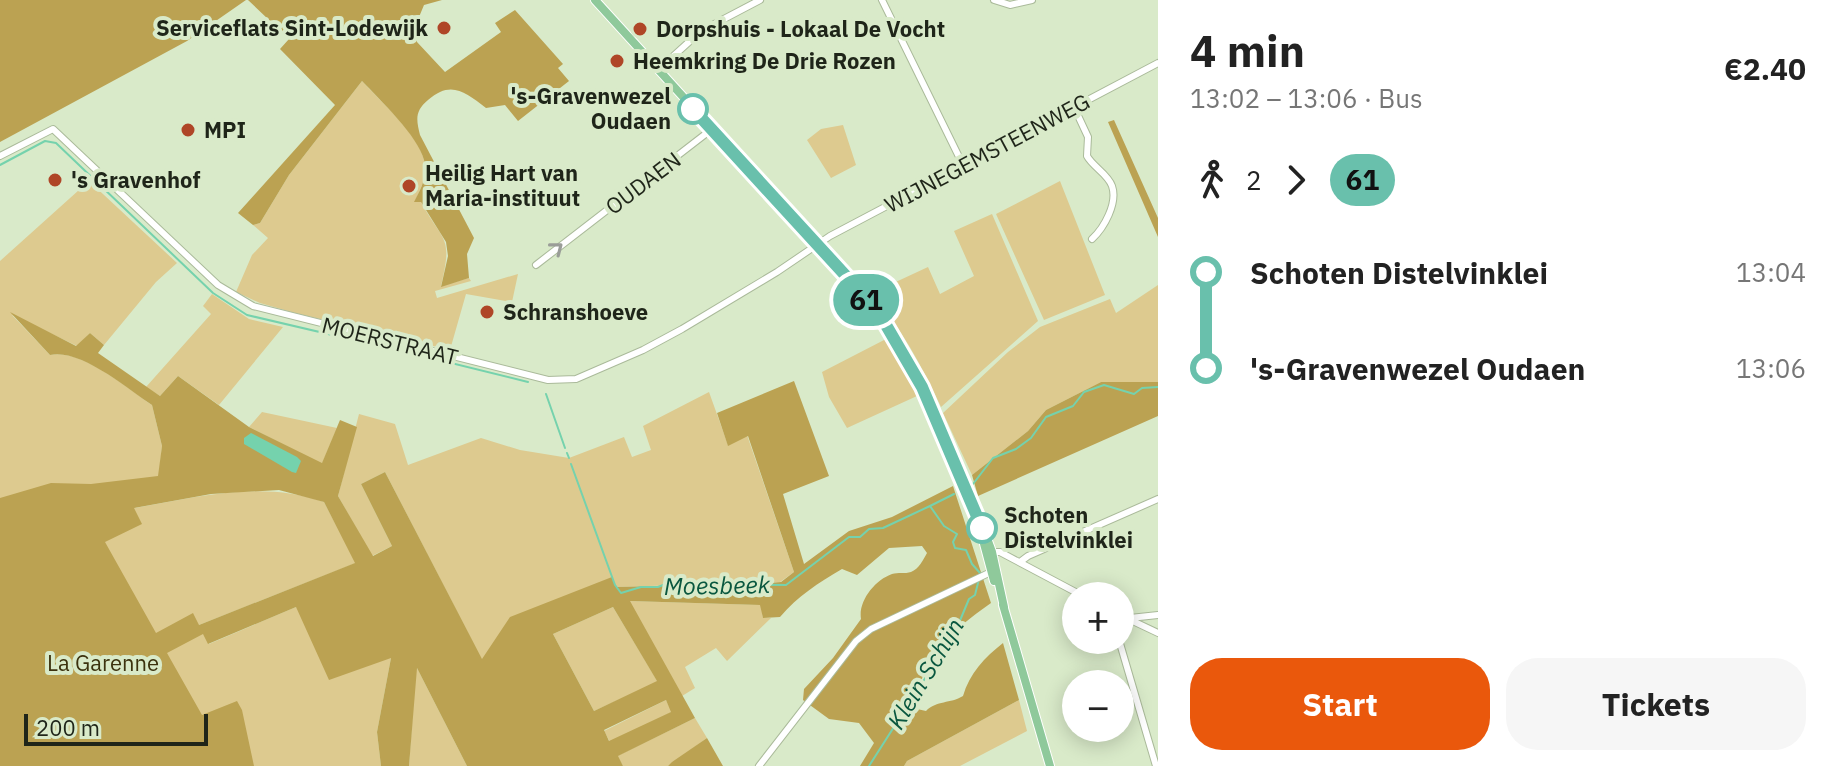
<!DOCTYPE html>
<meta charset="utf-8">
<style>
:root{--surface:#fff;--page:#f6f6f6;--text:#222;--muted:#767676;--accent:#ea580c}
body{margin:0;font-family:"IBM Plex Sans",sans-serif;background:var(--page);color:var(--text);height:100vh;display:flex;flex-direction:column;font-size:30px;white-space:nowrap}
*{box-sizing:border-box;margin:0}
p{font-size:26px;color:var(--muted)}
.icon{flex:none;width:44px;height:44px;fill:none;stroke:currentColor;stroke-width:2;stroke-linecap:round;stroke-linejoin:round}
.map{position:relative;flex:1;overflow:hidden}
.panel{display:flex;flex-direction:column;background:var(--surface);width:680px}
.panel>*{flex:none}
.badge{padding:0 16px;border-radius:26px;font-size:28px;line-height:52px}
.buttons{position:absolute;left:1062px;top:582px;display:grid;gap:16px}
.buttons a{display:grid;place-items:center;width:72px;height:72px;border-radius:50%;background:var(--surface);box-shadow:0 4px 20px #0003;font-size:40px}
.scale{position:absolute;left:24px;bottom:20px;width:184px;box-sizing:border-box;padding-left:8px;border:4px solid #1f2519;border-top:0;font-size:22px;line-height:28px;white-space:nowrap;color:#1f2519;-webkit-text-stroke:6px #d9eac9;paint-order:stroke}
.map>.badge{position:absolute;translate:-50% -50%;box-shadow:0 0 0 4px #fff}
.legs{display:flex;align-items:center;gap:12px;height:88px;padding:0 32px;font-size:26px}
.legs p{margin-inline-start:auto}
.overview{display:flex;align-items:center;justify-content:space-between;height:136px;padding:0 32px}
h1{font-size:44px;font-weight:800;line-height:60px}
.primary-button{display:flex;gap:16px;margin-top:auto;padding:16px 32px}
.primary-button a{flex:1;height:92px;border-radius:32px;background:var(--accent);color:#fff;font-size:32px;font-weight:800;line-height:92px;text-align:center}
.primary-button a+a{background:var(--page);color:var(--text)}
ul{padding:0 32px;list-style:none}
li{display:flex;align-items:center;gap:28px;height:96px;font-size:30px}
li i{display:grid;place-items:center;width:12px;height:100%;margin:0 10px;background:currentColor}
li i::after{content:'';width:20px;height:20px;margin:-10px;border:6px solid;border-radius:50%;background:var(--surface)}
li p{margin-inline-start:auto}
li:first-child i{background:linear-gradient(#0000 50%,currentColor 0)}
li:last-child i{background:linear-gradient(currentColor 50%,#0000 0)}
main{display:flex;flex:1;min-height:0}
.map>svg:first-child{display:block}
.green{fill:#ddca8f}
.forest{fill:#bba252;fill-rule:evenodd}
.water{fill:#75d2ad}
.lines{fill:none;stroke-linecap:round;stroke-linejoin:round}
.stream{stroke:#75d2ad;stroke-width:2}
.minor-casing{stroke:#aaba9a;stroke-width:8}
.major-casing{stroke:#fff;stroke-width:10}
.minor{stroke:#fff;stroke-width:6}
.major{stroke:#8fc99b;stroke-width:8}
.oneway{stroke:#9a9d98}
.line-1-casing{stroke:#fff;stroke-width:18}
.line-1{stroke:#69c0ac;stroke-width:12}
.poi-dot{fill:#af4627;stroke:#d9eac9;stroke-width:3}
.stop-1-dot{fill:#fff;stroke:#69c0ac;stroke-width:4}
.labels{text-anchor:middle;stroke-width:8;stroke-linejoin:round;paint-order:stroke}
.poi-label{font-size:22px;font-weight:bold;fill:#1f2519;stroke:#d9eac9;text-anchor:start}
.stop-label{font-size:22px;font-weight:bold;fill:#1f2519;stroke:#d9eac9;text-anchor:end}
.street-label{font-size:22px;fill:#1f2519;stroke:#d9eac9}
.park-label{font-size:22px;fill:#3c320e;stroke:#d9eac9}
.water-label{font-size:24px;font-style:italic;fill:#09573f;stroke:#d9eac9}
</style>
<main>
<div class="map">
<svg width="1158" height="766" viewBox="0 0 1158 766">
<rect width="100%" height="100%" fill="#d9eac9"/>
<path class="green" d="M362,81c17,19 56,53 62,79 4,15 -3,28 -9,41l6,1c23,42 32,33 20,84l28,-8 2,3 -36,10 2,7 81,-24 -6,28 -46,-8 -16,56 -155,-37 -35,-10 -24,-11 16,-37 16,-17 -15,-13 7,-2 29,-48z
M843,125l13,40 -25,13 -24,-38 14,-11z
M89,181l88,82 -21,19 -52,63 -14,-12 -13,13 -65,-31 38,40c31,-7 77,33 102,50l10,41 -3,30 -24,32c62,-11 128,-28 189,-6l32,61 -157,62 10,19 87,-37 95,51 -14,74 4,34h-381v-505z
M1060,181l45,114 -61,25 -48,-106z
M992,214l46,107 -97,86c-19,-41 -40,-79 -69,-114l56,-26 12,27 34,-18 -20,-45z
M1158,285v97h-57l-55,28 -18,21 -56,44 -29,-62 65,-61 32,-25 70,-28 6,14z
M212,294l37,25 34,8 -64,78 -41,-29 -18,20 -14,-9 65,-73 -8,-8z
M886,339l31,57 -70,32 -18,-31 -7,-25z
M709,392l19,53 19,-10 47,137 -14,10 -164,5 -4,-9 -130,82 -97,-188 -24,12 31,62 -20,10 -34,-60 21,-82 36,10 13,41 73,-27 39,12 49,8 55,-21 8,20 19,-7 -8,-24z
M262,412l75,16 -15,36 -73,-37z
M629,601l132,4 2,13h8l-44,43 -11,-13 -31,19 10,21 -13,8z
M613,607l45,75 -64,29 -41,-77z
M416,666l51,100h-58z
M666,700l6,12 -62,30 -6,-11z
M1019,700l8,31 -67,35h-56l3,-5z
M695,718l12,20 -39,28h-45l-6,-10z"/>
<path class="forest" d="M0,0h246l-59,41 -187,101z
M248,0h194l-18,5 -10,24 3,13 28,30 56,-40 -6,-9 20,-13 48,54 -5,4 11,13 -51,40 -13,-16 -19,3c-21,-16 -35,-28 -58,-8 -13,11 -12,19 -8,35l54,103 -7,16 2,24 -28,9 7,-31 -2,-14 -25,-40h-7c7,-13 14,-26 10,-42 -6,-24 -44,-60 -62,-79l-73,94 -29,48 -7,2 -15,-12 97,-108 -55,-56 9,-10z
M1114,120l44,98v19l-50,-115z
M10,312l66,34 14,-13 14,12 -6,8 62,43 18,-20 71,51 73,36 18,-43 17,7 -19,69 35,60 19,-10 -31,-62 24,-12 97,187 28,-42 102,-40 4,10 153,-4 12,-1 13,-10 -46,-136 -20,10 -11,-33 77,-32 35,95 -46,18 21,70 45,-33 43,-14 61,-31 38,117c-26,18 -52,39 -66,68 -6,11 -6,26 -8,38l9,2c11,-11 24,-7 37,-15 6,-22 22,-39 40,-53l16,57 -112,61 -3,5h-44l14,-23 -15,-20 -30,-4 -26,-19 1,-11 29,-31 28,-39c-3,-18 14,-39 31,-45 6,-2 13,0 19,-2 8,-3 12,-12 16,-19l-5,-7 -33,2 -32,27 -15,-6c-24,14 -44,27 -62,48l-17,1 -3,-13 -130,-4 65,117 -77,38 5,10h-156l-50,-98 -8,98h-28l-4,-34 14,-74 -62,22 -33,-73 -88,37 -5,-10 -36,19 35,62 35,-14 5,9 12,56h-254v-268l51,-15 40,1 67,-8 4,-30 -10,-41c-24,-16 -72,-57 -102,-50zM279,490l45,12 31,61 -156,62 -6,-12 -37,20 -51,-91 37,-18 -8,-16 77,-14zM613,607l44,74 -63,30 -41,-77zM666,700l5,12 -62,29 -5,-11z
M1101,382h57v34l-180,80 -6,-21 56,-44 18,-21z
M707,738l16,28h-55l4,-4z"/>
<path class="water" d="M251,433l46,24 4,4 -5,12 -4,-1 -48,-28v-6z"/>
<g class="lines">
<path class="stream" d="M0,165l45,-24 11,2 157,150 34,22 128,30
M378,345l150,37
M546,394l19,54
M567,453l2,5
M571,464l44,121 6,8 20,-6h17l10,-4 12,3 22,-2 84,1 63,-48h11l9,-8 14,-1 47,-22
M973,484l20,-26 23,-9 15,-11 15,-21 27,-11 11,-14 20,-7 30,9 8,-6 16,-1
M954,494l-24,12 14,20 13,8 -4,8 2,6 11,2 6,14 8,9
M869,766l87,-136 13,-31 6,-4 4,-16"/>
<g class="minor-casing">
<path id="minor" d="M882,0l81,165
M994,0l16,5 22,-5
M658,70l43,-39 59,-31
M1074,107l14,30 -1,19c6,11 21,18 25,30 6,17 -8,42 -20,53
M0,156l53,-27 165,156 35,21 295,74 28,-1 67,-29 39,-21 95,-57 53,-36 328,-173
M536,265l176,-136
M992,552h8l83,44
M1020,562l8,-6 130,-57
M1120,615l38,18
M1130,618l28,-3
M1119,640l37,126
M759,766l97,-125 15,-12 122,-58"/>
</g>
<g class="major-casing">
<path id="major" d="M595,0l262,288 29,37 36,62 63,146 7,19 12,55
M983,540l11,41
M1003,605l47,161"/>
</g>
<use href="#minor" class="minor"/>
<use href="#major" class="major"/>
</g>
<defs><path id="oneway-chevron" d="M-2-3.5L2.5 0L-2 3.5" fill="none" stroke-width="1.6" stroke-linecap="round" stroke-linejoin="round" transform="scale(2)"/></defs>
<use class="oneway" href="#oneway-chevron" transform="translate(557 248) rotate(-38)"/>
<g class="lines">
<g class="line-1-casing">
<path id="line-1" d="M693,109l164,179 29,37 36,62 60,141"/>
</g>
<use href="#line-1" class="line-1"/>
</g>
<g class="poi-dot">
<circle cx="444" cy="28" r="8"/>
<circle cx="640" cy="29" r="8"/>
<circle cx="617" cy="61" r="8"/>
<circle cx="188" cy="130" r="8"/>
<circle cx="55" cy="180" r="8"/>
<circle cx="409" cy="186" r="8"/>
<circle cx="487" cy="312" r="8"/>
</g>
<g class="stop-1-dot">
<circle cx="693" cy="109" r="14"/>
<circle cx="982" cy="528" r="14"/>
</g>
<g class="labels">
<g class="poi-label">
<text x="428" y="36" text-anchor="end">Serviceflats Sint-Lodewijk</text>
<text x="656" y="37">Dorpshuis - Lokaal De Vocht</text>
<text x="633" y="69">Heemkring De Drie Rozen</text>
<text x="204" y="138">MPI</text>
<text x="425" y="181">Heilig Hart van<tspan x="425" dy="25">Maria-instituut</tspan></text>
<text x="71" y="188">'s Gravenhof</text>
<text x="503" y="320">Schranshoeve</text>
</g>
<g class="stop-label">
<text x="671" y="104">'s-Gravenwezel<tspan x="671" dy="25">Oudaen</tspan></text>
<text x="1004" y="523" text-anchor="start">Schoten<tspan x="1004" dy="25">Distelvinklei</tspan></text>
</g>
<g class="street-label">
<text transform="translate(987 153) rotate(-28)" y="8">WIJNEGEMSTEENWEG</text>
<text transform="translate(643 183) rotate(-37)" y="8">OUDAEN</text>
<text transform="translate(390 341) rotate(14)" y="8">MOERSTRAAT</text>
</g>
<g class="park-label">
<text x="103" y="671">La Garenne</text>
</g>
<g class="water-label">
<text transform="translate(717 586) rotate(-1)" y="8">Moesbeek</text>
<text transform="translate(926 674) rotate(-59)" y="8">Klein Schijn</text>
</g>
</g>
</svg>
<div class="buttons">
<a>+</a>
<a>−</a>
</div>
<div class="scale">200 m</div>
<b class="badge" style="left:866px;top:300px;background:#69c0ac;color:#111">61</b>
</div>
<section class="panel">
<div class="overview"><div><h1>4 min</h1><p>13:02 – 13:06 · Bus</p></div><b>€2.40</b></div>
<div class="legs"><svg class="icon" aria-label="walk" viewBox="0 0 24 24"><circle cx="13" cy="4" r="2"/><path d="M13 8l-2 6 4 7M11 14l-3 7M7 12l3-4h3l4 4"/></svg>2<svg class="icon" aria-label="forward" viewBox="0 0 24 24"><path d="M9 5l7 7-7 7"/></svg><b class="badge" style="background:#69c0ac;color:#111">61</b></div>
<ul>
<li><i style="color:#69c0ac"></i><b>Schoten Distelvinklei</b><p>13:04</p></li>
<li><i style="color:#69c0ac"></i><b>'s-Gravenwezel Oudaen</b><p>13:06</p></li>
</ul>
<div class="primary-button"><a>Start</a><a>Tickets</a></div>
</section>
</main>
